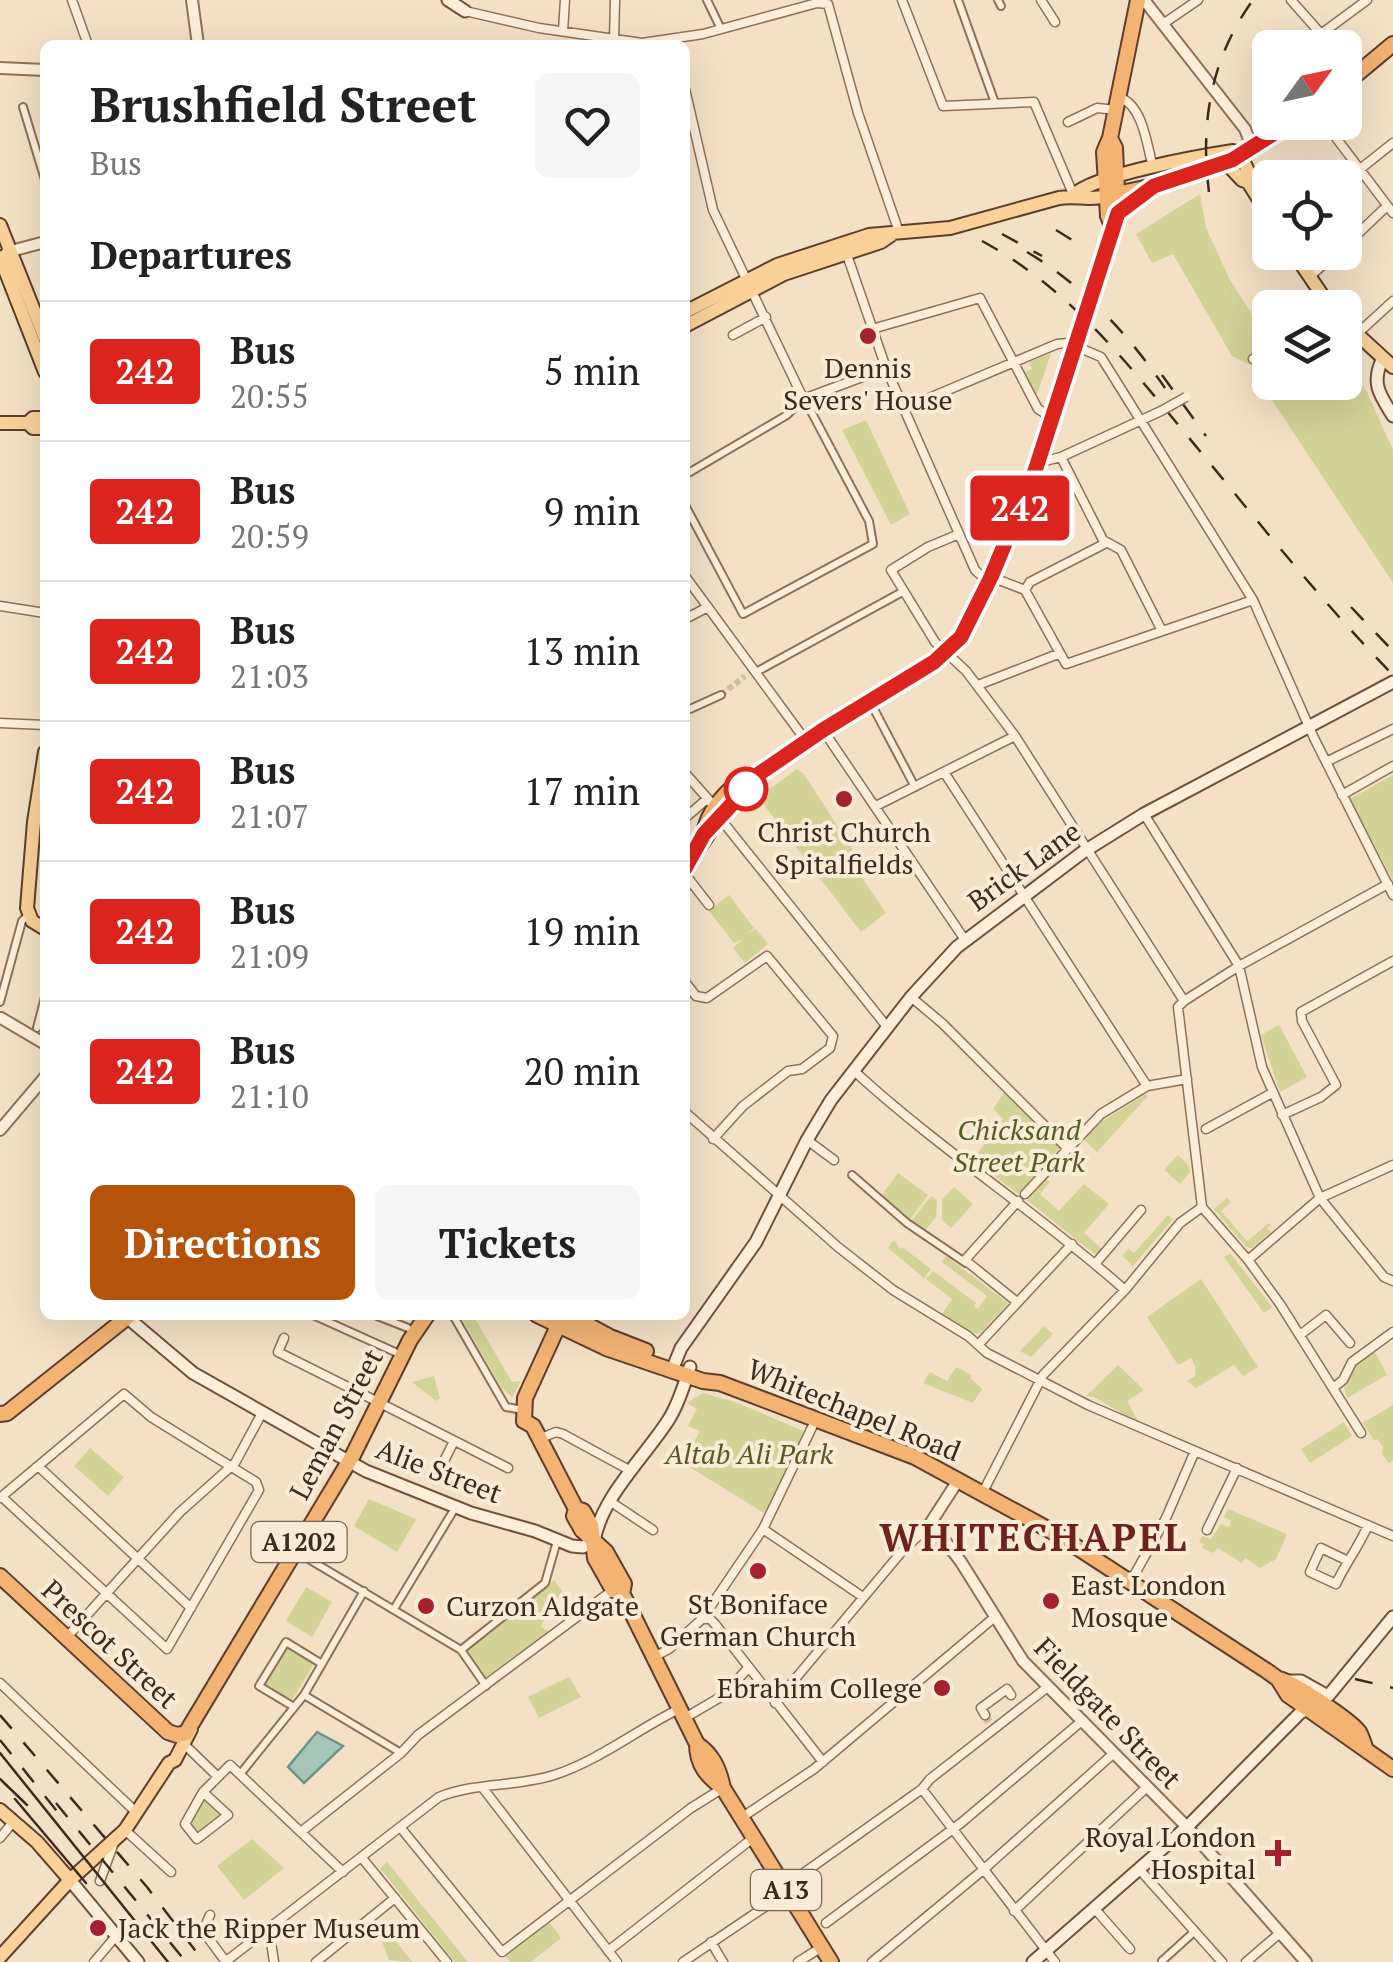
<!DOCTYPE html>
<style>
:root{--surface:#fff;--page:#f6f6f6;--text:#222;--muted:#767676;--line:#e0e0e0;--accent:#b45309}
body{margin:0;font-family:"PT Serif",serif;background:var(--page);color:var(--text);height:100vh;display:flex;flex-direction:column;font-size:38px;white-space:nowrap}
*{box-sizing:border-box;margin:0}
p{font-size:32px;color:var(--muted)}
.icon{flex:none;width:55px;height:55px;fill:none;stroke:currentColor;stroke-width:2;stroke-linecap:round;stroke-linejoin:round}
.map{position:relative;flex:1;overflow:hidden}
.side{position:absolute;left:40px;top:40px;width:650px;height:1280px;display:flex;flex-direction:column;background:var(--surface);border-radius:15px;box-shadow:0 10px 40px #0002}
.side>*{flex:none}
.badge{padding:0 20px;border-radius:8px;font-size:35px;line-height:65px}
.needle{width:65px;rotate:57deg}
.controls{position:absolute;left:1252px;top:30px;display:grid;gap:20px}
.controls a{display:grid;place-items:center;width:110px;height:110px;border-radius:15px;background:var(--surface);box-shadow:0 10px 40px #0002;font-size:50px}
.map>.badge{position:absolute;translate:-50% -50%;box-shadow:0 0 0 5px #fff}
h2{padding:0 50px;font-size:38px;line-height:90px}
.round{display:grid;place-items:center;flex:none;width:105px;height:105px;border-radius:15px;background:var(--page)}
.headline{display:flex;align-items:center;justify-content:space-between;height:170px;padding:0 50px}
h1{font-size:48px;font-weight:700;line-height:75px}
.action{display:flex;gap:20px;margin-top:auto;padding:20px 50px}
.action a{flex:1;height:115px;border-radius:15px;background:var(--accent);color:#fff;font-size:40px;font-weight:700;line-height:115px;text-align:center}
.action a+a{background:var(--page);color:var(--text)}
ul{padding:0;list-style:none}
li{display:flex;align-items:center;gap:30px;height:140px;padding:0 50px;border-top:2px solid var(--line)}
li div{flex:1}
li b{display:block;font-size:38px}
li em{font-style:normal}
li .badge{min-width:110px;font-weight:700;text-align:center}
.map>svg:first-child{display:block}
.green{fill:#d2d397}
.water{fill:#a7c6b9;stroke:#6c9587;stroke-width:2.5}
.lines{fill:none;stroke-linecap:round;stroke-linejoin:round}
.pedestrian-tunnel{stroke:#cfbca4;stroke-width:6;stroke-dasharray:6 3;stroke-linecap:butt}
.minor-tunnel{stroke:#cfbca4;stroke-width:8;stroke-dasharray:8 4;stroke-linecap:butt}
.pedestrian-casing{stroke:#907058;stroke-width:10}
.minor-casing{stroke:#907058;stroke-width:11}
.tertiary-casing{stroke:#907058;stroke-width:14}
.secondary-casing{stroke:#72513b;stroke-width:15}
.primary-casing{stroke:#5e3e2d;stroke-width:16}
.trunk-casing{stroke:#5e3e2d;stroke-width:18}
.pedestrian{stroke:#fceed9;stroke-width:6}
.minor{stroke:#fceed9;stroke-width:8}
.tertiary{stroke:#fceed9;stroke-width:10}
.secondary{stroke:#fceed9;stroke-width:11}
.primary{stroke:#f9d199;stroke-width:12}
.trunk{stroke:#f2b373;stroke-width:14}
.tram{stroke:#3f2a1e;stroke-width:2.5}
.rail{stroke:#3f2a1e;stroke-width:2.5;stroke-dasharray:18 18;stroke-linecap:butt}
.minor-bridge-casing{stroke:#907058;stroke-width:11;stroke-linecap:butt}
.trunk-bridge-casing{stroke:#5e3e2d;stroke-width:18;stroke-linecap:butt}
.minor-bridge{stroke:#fceed9;stroke-width:8}
.trunk-bridge{stroke:#f2b373;stroke-width:14}
.line-casing{stroke:#fff;stroke-width:22}
.line{stroke:#dc241f;stroke-width:15}
.poi-dot{fill:#a62130;stroke:#f9ebd5;stroke-width:4}
.stop-dot{fill:#fff;stroke:#dc241f;stroke-width:5}
.labels{text-anchor:middle;stroke-width:8;stroke-linejoin:round;paint-order:stroke}
.shield{fill:#f9ebd5;stroke:#776455;stroke-width:2.5}
.shield-label{font-size:25px;font-weight:bold;fill:#3f2a1e}
.poi-label{font-size:28px;fill:#3f2a1e;stroke:#f9ebd5}
.street-label{font-size:28px;fill:#3f2a1e;stroke:#f9ebd5}
.park-label{font-size:28px;font-style:italic;fill:#555e22;stroke:#f9ebd5}
.district-label{font-size:38px;font-weight:bold;letter-spacing:2.5px;fill:#702118;stroke:#f9ebd5}
</style>
<div class="map">
<svg width="1393" height="1962" viewBox="0 0 1393 1962">
<rect width="100%" height="100%" fill="#f3e0c5"/>
<path class="green" d="M1200,194l6,34 24,52 40,62v40h75v-23l22,33 26,58v133l-137,-207 6,-5 -30,-15 -59,-102 -21,9 -16,-29z
M1051,353l-14,42 -12,-23 7,-3 -3,-7z
M866,420l44,94 -19,11 -49,-95z
M797,769l7,5 52,81 -6,5 36,53 -25,19 -103,-135z
M1393,775v105l-43,-81z
M729,895l25,33 -7,6 9,-5 12,15 -23,19 -12,-15 10,-9 -9,4 -25,-32z
M1279,1025l28,52 -27,15 -19,-57z
M1005,1091l56,55 -43,48 -45,-35 30,-40 -10,-10z
M1145,1094l3,2 -51,56 -14,-13 17,-16z
M1178,1155l11,11 1,6 -10,12 -16,-14z
M898,1173l30,22 -20,27 -27,-26z
M1046,1179l4,3 -10,12 19,17 25,-27 25,20 -25,29 19,17 -6,6 -70,-56z
M954,1187l19,17 -22,24 -9,-8v-20z
M931,1196l6,4 -1,17 -13,16 -13,-10z
M1227,1198l4,4 -10,9 26,30 22,-18 2,2 -4,3 4,4 -19,16h-5l-33,-39z
M1168,1215l5,4 -40,47 -11,-10 6,-7 6,4z
M894,1240l6,9 2,-2 29,22 -7,9 -36,-30z
M1230,1253l42,54 -8,6 -40,-56z
M946,1256l62,47 -27,30 -6,1 -33,-20 10,-15 -26,-20 7,-8 43,32 -2,3 4,3 9,-13 -45,-34z
M1201,1279l57,88 -15,9 -9,-11 -38,23 -9,-7 8,-5v-10l-4,-8 -13,7 -31,-48z
M460,1315h13l39,67 9,-1 -9,16 -11,-10z
M1044,1326l9,8 -22,23 -11,-6z
M1374,1350l13,25 -40,23 -4,-14 11,-17z
M1118,1365l26,25 -17,11 12,22 -45,-26 -8,-1z
M956,1367l15,8 -1,3 12,11 -9,14 -50,-20 7,-11 17,9z
M434,1376l6,22 -4,3 -24,-19z
M703,1393l32,9 71,30 -31,66 -11,15 -81,-50 17,-32 -12,-5 9,-17 -10,-6z
M1393,1405v56l-4,2 -7,-9 1,-7 -6,-8 -3,1 -11,-17z
M1344,1422l8,14 -42,27 -9,-14z
M90,1448l34,29 -16,19 -34,-30z
M369,1499l47,20 -19,33 -43,-26z
M1228,1509l59,25 -11,25 -16,9 -15,-10 -3,5 -24,-15 -5,5 -11,-5 2,-4 -5,-2 3,-6 9,3 10,-15 8,3 2,-6 -7,-4z
M554,1580l8,11 -21,35 8,6 -66,47 -22,-31z
M306,1587l26,15 -20,35 -26,-16z
M288,1646l27,16 -24,40 -27,-16z
M569,1677l12,20 -42,21 -11,-21z
M205,1796l19,18 -27,22 -9,-12z
M252,1839l32,29 -40,32 -27,-34z
M387,1862l81,100h-13l-75,-94z
M548,1920l13,18 -30,24h-21l-6,-7z
M389,1932l23,30 -23,-2 -8,-21z"/>
<path class="water" d="M317,1732l26,14 -39,37 -16,-16z"/>
<g class="lines">
<path class="pedestrian-tunnel" d="M721,695l24,-19"/>
<path class="minor-tunnel" d="M985,1715l6,10"/>
<g class="pedestrian-casing">
<path id="pedestrian" d="M707,0l14,29
M958,0l37,103
M998,0l3,6
M23,107l22,73
M685,475l102,-60 17,-17 65,123 4,23 -130,70 -58,-109
M756,672l148,-81
M690,709l31,-14
M875,711l40,76
M0,1002l22,-81 6,-6
M37,1028l8,-31
M852,1175l55,48 59,40
M313,1315l82,37
M375,1315l33,13
M453,1315l53,92 12,2
M295,1551l166,99 25,36
M394,1609l61,-101
M461,1650l84,-67 12,-42
M304,1695l60,-104
M294,1707l-35,-21 27,-44 36,22
M241,1773l63,-78 97,58
M1162,1961l33,-30"/>
</g>
<g class="minor-casing">
<path id="minor" d="M72,0l16,45
M902,0l41,106 91,-4 39,92
M1041,0l14,22
M1291,0l30,34 46,-34
M465,11l74,17 103,15 61,-9 114,-31 11,1 30,109 41,119
M1163,24l35,-24
M563,31l2,-31
M614,41l1,-41
M685,89l28,121 89,186 4,2 59,-22
M1119,97c24,8 28,48 34,71
M1068,122l29,-14 19,2
M1324,122l69,91
M1359,170l34,-27
M1345,246l42,-40
M846,252l40,116 89,202 12,11
M1309,277l29,-25
M872,329l108,-31 58,111 13,8
M733,335l33,-18
M1356,335l37,-34
M1253,359l17,-7
M903,409l154,-65 11,-1 33,14 152,243 61,138 79,157
M1040,456l9,4 12,-3 100,-46
M1061,457l42,83 18,10 41,81
M959,534l-31,13 -37,23 44,72 31,29 49,65 169,265
M685,576l121,165
M991,577l34,13 5,-8 76,-39
M1025,590l41,74 187,-64
M0,606l45,7
M685,619l23,-12
M978,685l80,-31
M0,723l45,2
M823,730l142,210
M1326,762l67,-33
M944,772l203,314
M685,773l31,35
M1342,795l51,-29
M876,806l139,-70
M1144,814l95,152 23,101 58,131 64,79 9,4
M719,817l169,211
M685,818l22,-19
M685,874l24,31
M685,982l11,14 11,2 60,-42 66,80 -3,12 -28,21 -14,2 -45,35 -30,33
M911,997l32,27 124,124
M1184,1001l-6,6 24,200 46,53 32,44 81,129
M1184,1001l55,-35 149,-82
M853,1070c86,79 184,142 272,220
M685,1112l153,135 55,43 75,46 19,17 101,52 305,131
M1282,1115l39,-18 15,-12 -34,-64 -1,-9 92,-51
M1206,1129l66,-36
M807,1140l27,20
M1025,1194l76,-80 46,-28 40,-7
M1248,1260l72,-62 73,-33
M1095,1264l46,-54
M1017,1302l-52,-42 53,-59
M1300,1335l26,-20 24,28
M284,1338l-6,14 102,51
M978,1345l94,-101
M1333,1388l10,-8 9,-18 41,-30
M380,1403l128,65
M539,1439l17,-7 7,2 68,37
M445,1459l9,-18
M38,1466l153,142
M983,1492l60,-117 82,-85 55,-67 22,-16
M0,1498l124,-104 27,23 105,65 3,8 -92,159 -165,-152
M611,1502l42,28
M763,1529l100,68
M1207,1530l30,-62
M1346,1560l-25,-12 -11,24 26,12c10,-22 23,-37 32,-59
M1131,1581l35,-63 29,-67
M702,1619h8l5,5 108,138
M67,1637l113,-125 55,-49 27,-50
M652,1658l17,-9 33,-30 61,-90 53,-110
M0,1683l137,130
M775,1703l129,-154 24,-22
M985,1715l-4,-7 26,-19 4,6
M683,1719l41,-24 24,-27
M184,1744l33,32
M482,1787l135,175
M922,1789l133,173
M203,1792l-18,32 12,15 31,-24 -25,-23 27,-27 113,107
M741,1818l73,-49 182,-153
M400,1827l102,125 189,-144 32,-20
M125,1830l46,42
M302,1831l99,-78 17,-18 195,-145
M0,1838l14,-17
M362,1858l85,104
M1139,1869l83,93
M100,1881l15,-41
M784,1887l138,-98 8,-10 119,-93
M1095,1909l35,40
M1014,1911l133,-124
M210,1915l-7,16 23,31
M826,1923l135,-100 122,-103
M269,1929l5,33
M711,1942l12,20
M608,1951l145,-113
M94,1962l22,-26
M225,1962l214,-165c37,-15 78,-10 115,-22 44,-14 84,-46 125,-66
M316,1962l79,-64
M683,1962l104,-70
M798,1962l24,-15
M872,1962l111,-92 131,-117
M1246,1962l34,-29"/>
</g>
<g class="tertiary-casing">
<path id="tertiary" d="M192,0l6,45
M1144,0l101,129 7,18
M0,68l45,2
M7,252l38,-10
M1,1018l44,26
M0,1130l45,-53
M959,1479l-31,48 17,14 16,21 62,99 164,166 119,135"/>
</g>
<g class="secondary-casing">
<path id="secondary" d="M448,0l17,11
M1382,360c-11,24 -2,35 11,56
M128,1318l65,55 173,98 105,42 64,18 37,15 11,1 11,-6c8,-45 51,-84 75,-122 10,-16 15,-34 21,-52
M672,1370l9,-22 75,-106 51,-102 24,-40 80,-103 46,-50 126,-95 61,-38 249,-132
M1289,1681h12l25,14
M70,1880l68,82
M1033,1962l154,-135 113,-114 29,-18 64,-78"/>
</g>
<g class="primary-casing">
<path id="primary" d="M1226,163l16,17 6,2 22,35
M1074,195c19,-20 127,-39 159,-44l7,3 10,21 -2,7
M0,225l45,113
M1293,252l38,56
M0,257l45,115
M685,312l92,-47 92,-30 81,-7 109,-30c17,-3 30,3 48,-2
M1345,323l48,44
M685,326l99,-52 97,-32 13,-9
M0,423h28l5,-5h12
M28,423l5,5h12
M45,752l-11,70 -7,86 5,13 13,8
M0,1810l37,32 33,38
M0,1957l70,-77 55,-50 44,-67 6,-3 16,-31"/>
</g>
<g class="trunk-casing">
<path id="trunk" d="M1345,84l48,-40
M1107,196l47,-10 72,-23 66,-41
M1118,213l36,-27
M1112,226l-4,-10 -4,-64 6,-14 28,-138
M1092,290l26,-77 -3,-65 -5,-10
M704,835c2,-21 25,-52 46,-55l73,-50 111,-68 27,-25 30,-60 44,-106 47,-148
M685,868l24,-36
M537,1315l69,33 97,33 17,2 195,74 140,76 212,138 11,8 10,16 105,74
M563,1315l-38,83 -1,23 9,5 43,83 -2,7 8,14 24,22 18,32 -2,9 75,151c0,21 10,32 26,44
M569,1315l41,22 36,14
M0,1414l7,-1 123,-98
M576,1509l7,2 8,14 4,33 18,32 9,3
M0,1576l168,156 9,3 9,-2 167,-278 57,-115 17,-25
M1278,1679c12,1 72,41 81,53 3,5 4,10 6,15
M697,1744c16,11 22,25 26,44l108,174"/>
</g>
<use href="#pedestrian" class="pedestrian"/>
<use href="#minor" class="minor"/>
<use href="#tertiary" class="tertiary"/>
<use href="#secondary" class="secondary"/>
<use href="#primary" class="primary"/>
<use href="#trunk" class="trunk"/>
<path class="tram" d="M0,1753l168,209
M0,1779l27,26
M15,1799l71,84"/>
<path class="rail" d="M1209,192c-9,-70 2,-134 44,-192
M1056,230l16,10
M1002,234l40,22
M982,241c85,46 142,118 203,192 67,81 134,166 208,242
M1027,252c57,34 101,82 138,136
M1162,375l44,61
M1351,607l42,44
M1355,1679l38,9
M0,1715l147,172 57,75
M0,1740l60,75
M56,1803l130,159"/>
<g class="minor-bridge-casing">
<path id="minor-bridge" d="M1161,411l25,-14"/>
</g>
<g class="trunk-bridge-casing">
<path id="trunk-bridge" d="M1082,323l10,-33"/>
</g>
<use href="#minor-bridge" class="minor-bridge"/>
<use href="#trunk-bridge" class="trunk-bridge"/>
</g>
<g class="lines">
<g class="line-casing">
<path id="line" d="M685,868l19,-34 44,-47 2,-7 73,-50 111,-68 27,-25 30,-60 44,-106 83,-258 36,-27 78,-26 60,-38"/>
</g>
<use href="#line" class="line"/>
</g>
<g class="poi-dot">
<circle cx="868" cy="336" r="10"/>
<circle cx="844" cy="799" r="10"/>
<circle cx="758" cy="1571" r="10"/>
<circle cx="1051" cy="1601" r="10"/>
<circle cx="426" cy="1606" r="10"/>
<circle cx="942" cy="1688" r="10"/>
<path d="M1273 1838h10v10h10v10h-10v10h-10v-10h-10v-10h10z"/>
<circle cx="98" cy="1928" r="10"/>
</g>
<circle class="stop-dot" cx="746" cy="789" r="20"/>
<g class="labels">
<g class="shield">
<rect x="251.5" y="1522" width="95" height="40" rx="8"/>
<rect x="751" y="1870" width="70" height="40" rx="8"/>
</g>
<g class="shield-label">
<text x="299" y="1551">A1202</text>
<text x="786" y="1899">A13</text>
</g>
<g class="poi-label">
<text x="868" y="378">Dennis<tspan x="868" dy="32">Severs' House</tspan></text>
<text x="844" y="842">Christ Church<tspan x="844" dy="32">Spitalfields</tspan></text>
<text x="1071" y="1595" text-anchor="start">East London<tspan x="1071" dy="32">Mosque</tspan></text>
<text x="758" y="1614">St Boniface<tspan x="758" dy="32">German Church</tspan></text>
<text x="446" y="1616" text-anchor="start">Curzon Aldgate</text>
<text x="922" y="1698" text-anchor="end">Ebrahim College</text>
<text x="1256" y="1847" text-anchor="end">Royal London<tspan x="1256" dy="32">Hospital</tspan></text>
<text x="118" y="1938" text-anchor="start">Jack the Ripper Museum</text>
</g>
<g class="street-label">
<text transform="translate(1024 866) rotate(-36)" y="10">Brick Lane</text>
<text transform="translate(854 1410) rotate(22)" y="10">Whitechapel Road</text>
<text transform="translate(336 1424) rotate(-62)" y="10">Leman Street</text>
<text transform="translate(439 1471) rotate(21)" y="10">Alie Street</text>
<text transform="translate(110 1644) rotate(43)" y="10">Prescot Street</text>
<text transform="translate(1108 1713) rotate(46)" y="10">Fieldgate Street</text>
</g>
<g class="park-label">
<text x="1019" y="1140">Chicksand<tspan x="1019" dy="32">Street Park</tspan></text>
<text x="749" y="1464">Altab Ali Park</text>
</g>
<g class="district-label">
<text x="1034" y="1551">WHITECHAPEL</text>
</g>
</g>
</svg>
<div class="controls">
<a><svg class="needle" viewBox="-14 -14 28 28"><path d="M0-13l5 13h-10z" fill="#e53935"/><path d="M0 13l5-13h-10z" fill="#767676"/></svg></a>
<a><svg class="icon" aria-label="locate" viewBox="0 0 24 24"><circle cx="12" cy="12" r="6"/><path d="M12 2v4M12 18v4M2 12h4M18 12h4"/></svg></a>
<a><svg class="icon" aria-label="layers" viewBox="0 0 24 24"><path d="M12 4l9 5-9 5-9-5zM3 14l9 5 9-5"/></svg></a>
</div>
<b class="badge" style="left:1020px;top:508px;background:#dc241f;color:#fff">242</b>
<section class="side">
<div class="headline"><div><h1>Brushfield Street</h1><p>Bus</p></div><a class="round"><svg class="icon" aria-label="heart" viewBox="0 0 24 24"><path d="M12 20l-8-8c-3-5 5-10 8-4 3-6 11-1 8 4z"/></svg></a></div>
<h2>Departures</h2>
<ul>
<li><span class="badge" style="background:#dc241f;color:#fff">242</span><div><b>Bus</b><p>20:55</p></div><em>5 min</em></li>
<li><span class="badge" style="background:#dc241f;color:#fff">242</span><div><b>Bus</b><p>20:59</p></div><em>9 min</em></li>
<li><span class="badge" style="background:#dc241f;color:#fff">242</span><div><b>Bus</b><p>21:03</p></div><em>13 min</em></li>
<li><span class="badge" style="background:#dc241f;color:#fff">242</span><div><b>Bus</b><p>21:07</p></div><em>17 min</em></li>
<li><span class="badge" style="background:#dc241f;color:#fff">242</span><div><b>Bus</b><p>21:09</p></div><em>19 min</em></li>
<li><span class="badge" style="background:#dc241f;color:#fff">242</span><div><b>Bus</b><p>21:10</p></div><em>20 min</em></li>
</ul>
<div class="action"><a>Directions</a><a>Tickets</a></div>
</section>
</div>
